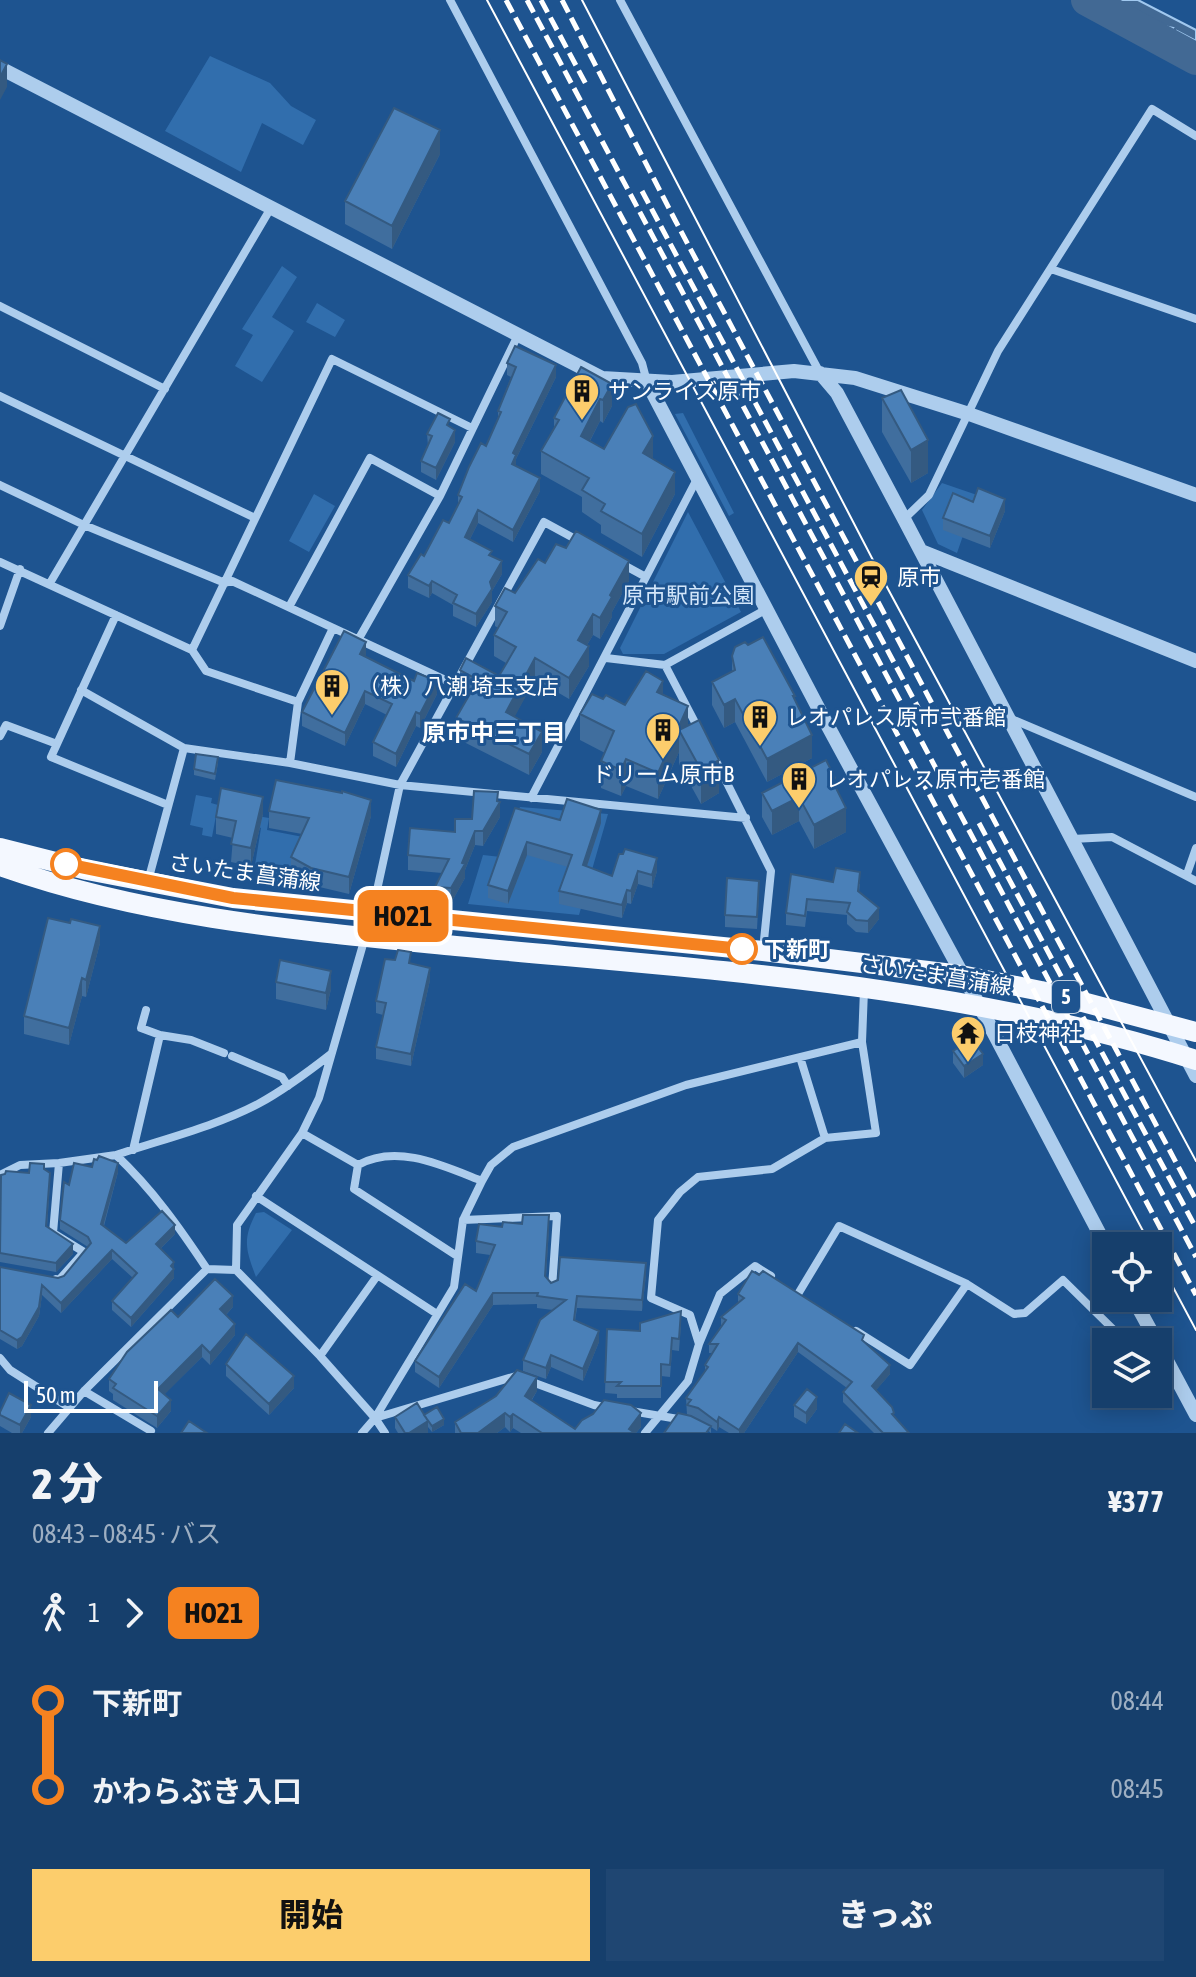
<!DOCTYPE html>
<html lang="ja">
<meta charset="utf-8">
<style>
:root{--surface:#163f6c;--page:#1f4672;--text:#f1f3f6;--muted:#9eafc2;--line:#35587f;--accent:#fccd6c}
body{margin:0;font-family:"Asap Condensed","Noto Sans JP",sans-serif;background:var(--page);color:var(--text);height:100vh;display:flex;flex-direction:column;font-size:30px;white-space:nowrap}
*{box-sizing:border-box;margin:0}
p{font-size:26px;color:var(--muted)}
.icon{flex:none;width:44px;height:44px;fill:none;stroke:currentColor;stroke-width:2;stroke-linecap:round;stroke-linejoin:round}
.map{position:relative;height:1433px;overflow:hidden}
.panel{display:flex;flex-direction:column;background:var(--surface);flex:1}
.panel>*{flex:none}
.badge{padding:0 16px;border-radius:12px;font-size:28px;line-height:52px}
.fabs{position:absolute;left:1092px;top:1232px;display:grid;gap:16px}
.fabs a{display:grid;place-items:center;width:80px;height:80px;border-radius:0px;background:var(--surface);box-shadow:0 4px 20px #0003,0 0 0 2px var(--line);font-size:40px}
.scale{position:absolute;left:24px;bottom:20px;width:134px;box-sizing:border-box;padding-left:8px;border:4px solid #fff;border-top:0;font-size:22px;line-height:28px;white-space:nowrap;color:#fff;-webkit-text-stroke:6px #1e5490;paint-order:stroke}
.map>.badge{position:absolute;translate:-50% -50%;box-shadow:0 0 0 4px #fff}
.legs{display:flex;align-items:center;gap:12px;height:88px;padding:0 32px;font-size:26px}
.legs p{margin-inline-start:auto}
.summary{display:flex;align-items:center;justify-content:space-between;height:136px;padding:0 32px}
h1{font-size:44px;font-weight:800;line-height:60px}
.action{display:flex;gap:16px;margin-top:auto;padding:16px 32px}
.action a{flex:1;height:92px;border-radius:0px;background:var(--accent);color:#111;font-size:32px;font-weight:800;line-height:92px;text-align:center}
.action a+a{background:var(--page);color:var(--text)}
ul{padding:0 32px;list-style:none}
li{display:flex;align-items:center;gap:28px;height:88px;font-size:30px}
li i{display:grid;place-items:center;width:12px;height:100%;margin:0 10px;background:currentColor}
li i::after{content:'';width:20px;height:20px;margin:-10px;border:6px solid;border-radius:50%;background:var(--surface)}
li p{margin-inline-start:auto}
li:first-child i{background:linear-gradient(#0000 50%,currentColor 0)}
li:last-child i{background:linear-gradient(currentColor 50%,#0000 0)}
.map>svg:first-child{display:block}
.green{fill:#316ead}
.water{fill:#426994;stroke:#a0c8ef;stroke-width:2}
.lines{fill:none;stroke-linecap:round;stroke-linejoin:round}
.river{stroke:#426994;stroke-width:32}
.minor{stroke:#adcded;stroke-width:8}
.tertiary{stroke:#adcded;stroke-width:14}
.primary{stroke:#f4f8ff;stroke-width:20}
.tram{stroke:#fff;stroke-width:2}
.rail{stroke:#fff;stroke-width:5;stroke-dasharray:14 6;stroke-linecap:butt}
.wall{fill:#406e9e}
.shaded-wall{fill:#345a81}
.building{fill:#4a80b8;stroke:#345a81;stroke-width:2}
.line-1-casing{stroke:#fff;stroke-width:18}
.line-1{stroke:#f58220;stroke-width:12}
.stop-1-dot{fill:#fff;stroke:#f58220;stroke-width:4}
.labels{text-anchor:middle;stroke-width:6;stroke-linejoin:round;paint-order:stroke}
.shield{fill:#1e5490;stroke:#bcccde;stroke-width:2}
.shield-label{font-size:20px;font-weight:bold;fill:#fff}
.poi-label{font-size:22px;fill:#fff;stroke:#1e5490;text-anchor:start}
.park-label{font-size:22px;fill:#d3e6fa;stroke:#1e5490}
.street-label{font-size:22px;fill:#fff;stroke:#1e5490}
.stop-label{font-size:22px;font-weight:bold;fill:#fff;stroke:#1e5490;text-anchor:start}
.neighbourhood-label{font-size:24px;font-weight:bold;fill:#fff;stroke:#1e5490}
</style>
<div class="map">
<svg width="1196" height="1433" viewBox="0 0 1196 1433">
<rect width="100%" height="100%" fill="#1e5490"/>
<path class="green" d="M210,56l60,27 21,23 25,14 -13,25 -41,-22 -21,49 -76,-41z
M282,266l15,11 -25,40 22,14 -32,51 -27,-16 18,-31 -11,-6z
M317,303l28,17 -10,17 -29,-15z
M683,413l51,100 -5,3 -54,-102z
M942,483l35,12 -20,58 -19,-9 -16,-34z
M314,494l21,12 -26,46 -20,-11z
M688,512l53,100 -77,42h-41l-3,-6z
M196,795l16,3 -1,5 7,2 -6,32 -10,-2 1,-7 -13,-3z
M520,807l88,7 -29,101 -111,-11 15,-49 18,2z
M257,816l12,2 -2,12 62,12 -13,48 -50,-5 1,-18 -12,-2 6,-37 -7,-3z
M264,1212l28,18 -36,47c-10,-27 -14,-37 0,-64z"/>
<path class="water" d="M1109,0h29l58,30v11l-19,-10 -3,10 -6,4 -8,-9 5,-6 5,2 3,-4 -19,-4 -33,-21z"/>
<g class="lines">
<path class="river" d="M1087,0l109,59"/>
<path class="minor" d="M450,0l192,363 5,19
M620,0l200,373
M1051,269l145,50
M0,306l165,83
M0,396l255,122
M0,485l84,40 141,58 7,-2 224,104
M904,519l25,-24 69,-144 154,-242 44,27
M0,562l192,88 140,-291 140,69
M622,564l22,12
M50,583l222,-377
M289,607l81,-149 70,38
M116,615l-65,142 117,48
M0,626l20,-57
M358,640l82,-144 78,-161
M192,650l14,21 92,31
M606,658l59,7 102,-56
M665,665l35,67
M81,690l103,58 106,15 110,22 346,33
M1009,718l187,79
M0,736l6,-11 51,19
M716,761l55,110 -8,79
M290,763l8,-61 35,-74
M531,798l167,-321
M1072,839l40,-2 84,44
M1187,874l9,-26
M148,881l36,-133
M160,1035l31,5 33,13
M232,1056l50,21 6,9
M800,1057l25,81
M302,1133l56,32 -4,24 103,67
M133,1150l27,-115 -19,-7 5,-18
M116,1155c47,-16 98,-28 142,-51 26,-14 50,-32 73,-50
M358,1165c39,-22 86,1 124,16
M0,1175l20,-10 39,-2 57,-8c37,35 63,72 91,114
M256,1196l181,118
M463,1220l94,-4 -5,72
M236,1270l1,-45 65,-92 17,-35 53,-185 28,-128 144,-263 35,19
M56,1279l3,1 25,-28 -31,-19 6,-70
M798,1294l41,-68 128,58 47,30 11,-1 38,-33 55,54 8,3 23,-9
M856,1331l54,34 57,-81
M699,1344l-9,-29 -39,-17 7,-78 22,-28 18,-15 74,-8 53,-31 51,-5 -14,-91
M320,1356l57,-80
M0,1358l10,12 60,38
M84,1391l67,40
M631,1411l53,9
M375,1418l79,-131 9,-67 19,-39 9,-16 22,-18 173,-62 176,-43 2,-52
M48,1433l36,-42 123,-122 29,1 84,86 55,62 10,15
M362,1433l13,-15 141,-42 78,29 15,3
M645,1433l43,-52 11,-37 21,-50 35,-28 16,10"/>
<path class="tertiary" d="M0,68l602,310 70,4 122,-11 61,7 114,36 227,81
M820,373l17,20 67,126 292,557
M647,382l176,335 156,288 127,241
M921,551l275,110
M1133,1298l24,44
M1158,1344l38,71"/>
<path class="primary" d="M0,848l87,22 146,28 530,53 198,24 80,16 155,41
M0,866c146,52 303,65 456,80 249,24 500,37 740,114"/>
<path class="tram" d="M487,0l664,1246
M582,0l306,589 308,572
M1158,1259l38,71"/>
<path class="rail" d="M506,0l690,1295
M527,0l669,1257
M541,0l47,88
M562,0l113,220 521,980
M642,191l279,522
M979,823l217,405"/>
</g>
<path class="wall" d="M440,154l-48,95 -47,-25v-23z
M507,363l49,14 -40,82v7l24,25 -27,51 -35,-19 -8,16 22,17 10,18 -10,17v11l-16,25 -23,-11v-11l-21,-12 -3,5 -21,-10v-13l41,-52 9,-18v-10l28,-49 12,-25v-10l13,-34 -4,-2z
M581,367l31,39 -9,17 -3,-2 -10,20 14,8 49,10 22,35 -33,63 -41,-24v-8l-19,-13v-15l-41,-23v-23l13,-22v-11z
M882,398l46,75 -17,10 -29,-51z
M450,427l5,15 -19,38 -15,-8v-11l7,-15 -1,-12z
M973,502l32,9 -15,37 -47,-18v-12z
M545,563l84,18 -17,31v5l-12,22 -7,-4 -6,10 2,21 -20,33 -34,-20 -21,38 28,35 -13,23 -73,-37v-20l13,-22 -9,-6v-20l39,6 7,-13 -12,-7v-21l4,-7 -3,-2v-20l20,-13z
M366,655l-1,2 72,37 -17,34 -4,-2 -20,41 -23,-11v-14l14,-27 -22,-11 -20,42 -43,-20v-14z
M732,656l63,44 17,58 -45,24 -32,-60 -11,6 -12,-23v-23l20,-10z
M663,695l25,31 31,67 -18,11 -22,-40v-12l-21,47 -32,-13 -5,10 -20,-8v-27l4,-8 -25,-13v-26l23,-15 22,6z
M218,763l-3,17 -21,-5v-6z
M835,785l11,47 -32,17 -15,-28 -27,14 -10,-18v-24z
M498,802l2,15 -17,29 -8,-1 -10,25v8l-14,25 -16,-2v-14l7,-14 -34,-3v-15l47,-23z
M515,808l45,12 41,3 -14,44 25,9 7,-22 38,17 -5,17 -14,-4 -7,20 -4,-1 -5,15 -63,-14v-13l9,-24 -41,-12 -19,49 -20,-6v-13z
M269,811l102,5 -22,78 -38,-9 -20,-11v-17l11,-23 -33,-6z
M263,814l-12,52 -20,-4 2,-24 -17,-4v-17z
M833,882l27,2 -1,8 20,27 -11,14 -12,-1 -9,-8v-9l-40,-4 -2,16 -19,-2v-12z
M759,893l-2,36 -32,-2v-12z
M100,943l-14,54 -4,-1 -13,49 -45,-11v-18z
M411,964l19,16 -19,86 -35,-7v-12l7,-32 -7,-2v-12z
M276,982l55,7 -5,21 -50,-11z
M953,1051l30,14 -19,13 -11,-15z
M44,1169l6,13 -3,45 26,27 -17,18 -56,-10v-83z
M118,1172l-14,54 22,17 49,-9 -15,15 14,13v16l-43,49 -19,-17v-9l21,-23 -21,-19 -51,54 -19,-18 -3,21 -17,30 -5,3 -17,-10v-72l58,11 6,-2 24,-29 -28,-18v-9l9,-35z
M502,1227h47l-3,50 5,6 95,-9 -4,37 -65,-3 -2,13 24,21 -16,39 -32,-14 -5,12 -23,-8v-11l30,-50 -16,-2v-4l-44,1 -54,83 -24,-16v-11l61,-70 14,-36 -14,-2v-12z
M738,1294l126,48 26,32 -14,16 18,27 15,16h-35l-31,-31v-10l4,-4 -49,-36 -54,81h-15l-10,-6 -2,4 -6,-4v6l-24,-18 -1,-17 19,-26v-7l7,-12h-3v-9l12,-18v-9l17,-14z
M233,1307l-7,8 9,20 -25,30 -8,-8 -38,37 7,17 -14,17 -44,-28v-6l-4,-3v-12l69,-62z
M681,1323l-2,28 -7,-1 -2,27 -9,-1v22h-44v-4l-12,-1 2,-64 33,2z
M226,1364l68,24 -25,27 -43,-39z
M537,1391l-5,9 43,29 66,-2 -5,6h-115l-8,-5 -3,4 -5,-5 -8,6h-42v-11z
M794,1405l23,4 -11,15 -12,-7z
M0,1412l31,5 -9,16h-10l-12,-7z
M424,1415l20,10 -12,7 -4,-5 -1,6h-29l-3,-5v-11z"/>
<path class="shaded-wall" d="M7,64v23l-7,13v-23z
M440,130v24l-48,95v-23z
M556,365v12l-40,82v9l-4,9 1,-24z
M612,384v22l-9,17v-23z
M600,399v22l-19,37v-22z
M455,430v12l-19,38v-12z
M653,436v22l-10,18v-23z
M928,440v33l-17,10v-33z
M675,472v22l-33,63v-23z
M540,478v13l-27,51v-12z
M1005,499v12l-15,37v-12z
M478,510v13l-13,26v-12z
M502,561v13l-10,17v11l-16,25v-13l14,-32z
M629,561v20l-17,31v5l-12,22v-21l10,-23z
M432,581v12l-3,5v-12z
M593,614v21l-15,25v-20z
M366,642v13l-6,13v-14z
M589,646v20l-20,33v-21z
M535,658v21l-29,54v-21z
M437,681v13l-17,34v-14z
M663,681v27l-6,-16z
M365,691v13l-20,42v-13z
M735,699v23l-11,6v-23z
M688,706v26l-9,-2v22l-21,47v-26z
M416,712v14l-20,41v-13z
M542,732v20l-13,23v-21z
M812,735v23l-45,24v-23z
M626,759v27l-5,10v-26z
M719,760v33l-18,11v-34z
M498,792v14l2,-4v15l-17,29v-15z
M263,797v17l-12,52v-18z
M799,797v24l-27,14v-24z
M371,800v16l-22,78v-17z
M846,808v24l-32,17v-24z
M601,810v13l-18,55v-13z
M475,831v14l-10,25v8l-14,25v-15z
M527,842v13l-19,49v-13z
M657,858v13l-5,17v-13z
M638,871v13l-7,20v-13z
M627,890v13l-5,15v-13z
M879,908v11l-11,14v-12z
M100,926v17l-14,54v-17z
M430,968v12l-19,86v-12z
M331,971v18l-5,21v-17z
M82,978v18l-13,49v-17z
M983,1054v11l-19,13v-12z
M118,1163v9l-17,62v-10z
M175,1225v9l-19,19v-9z
M73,1244v10l-17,18v-9z
M112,1250v9l-51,54v-10z
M174,1262v16l-43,49v-9z
M646,1263v11l-4,37v-11z
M42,1285v10l-3,21 -17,30 -5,3v-9z
M493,1293v12l-54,83v-11z
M233,1296v11l-13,14v-12z
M235,1324v11l-25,30v-12z
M599,1331v11l-16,39v-12z
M798,1343v9l-54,81h-5v-3z
M202,1345v12l-44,44v-12z
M551,1355v12l-5,12v-11z
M890,1365v9l-18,21v-9z
M294,1376v12l-25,27v-11z
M537,1377v14l-12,19v-14z
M817,1397v12l-11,15v-11z
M171,1400v11l-14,17v-12z
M31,1405v12l-9,16h-2v-8z
M505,1413v14l-8,6h-19z
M641,1413v14l-5,6 -7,-4z
M513,1414v14l-3,4v-15z
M719,1417v10l-2,4v-9z
M444,1419v6l-12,7v-6z
M428,1421v12h-19z"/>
<path class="building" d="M0,60l7,4 -7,13z
M394,108l46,22 -48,96 -47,-25z
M515,346l41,19 -43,88 3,2 -4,9 28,14 -27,52 -35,-20 -13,27 27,14 -3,4 13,6 -12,21 2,7 -16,25 -23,-11 4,-8 -25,-14 -3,5 -21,-11 13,-21 3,2 19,-36 6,3 13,-26 -4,-2 11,-28 12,-24 5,3 15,-34 -3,-1 18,-44 -9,-4z
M581,367l31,17 -9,16 -3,-1 -19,37 23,13 24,-42 8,-3 17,32 -10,17 32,19 -33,62 -41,-23 4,-7 -23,-14 7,-12 -48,-27 18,-31 -5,-2z
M901,390l27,50 -17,10 -29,-52z
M438,413l12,6 -3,6 8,5 -19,38 -15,-7 11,-25 -5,-2z
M978,488l27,11 -15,37 -47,-18 10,-25 20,9z
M576,531l53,30 -19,34 2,2 -12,21 -7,-4 -15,26 11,6 -20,32 -34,-20 -29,54 36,20 -13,22 -73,-36 22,-38 -18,-10 6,-12 33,18 17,-29 -22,-12 13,-23 -12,-6 10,-18 10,5 23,-34 7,4 11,-19 10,4z
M344,631l22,11 -6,12 54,27 3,-8 20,8 -17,33 -4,-2 -20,42 -23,-12 19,-38 -27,-13 -20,42 -43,-21z
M763,637l32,59h-2l19,39 -45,24 -32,-60 -11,6 -12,-23 23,-12 -3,-14 3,-9 10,-5 3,3z
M646,671l17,10 -6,11 31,14 -30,67 -32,-14 -5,11 -20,-9 13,-30 -34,-17 12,-20 11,5 3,-4 19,10z
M699,720l20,40 -18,10 -22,-40z
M196,754l22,3 -3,17 -21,-5z
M826,760l9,18 -3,2 14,28 -32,17 -15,-28 -27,14 -10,-18z
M276,780l66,13v-2l29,9 -22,77 -38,-9 -20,-11 18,-39 -40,-7z
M221,788l42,9 -12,51 -20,-4 5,-23 -20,-4z
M474,791l24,1 -1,9 3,1 -17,29h-8l-13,32 3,1 -14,24 -16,-1 14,-28 -41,-4 2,-27 45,4v-13h17z
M567,799l34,11 -18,55 29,11 7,-22h4l2,-5 32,9 -5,17 -14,-4 -7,20 -4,-1 -5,15 -63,-14 13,-36 -45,-13 -19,49 -20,-6 27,-77 45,12z
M836,868l24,4 -2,19 21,17 -11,13 -12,-1 -9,-8 3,-9 -43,-4 -2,17 -19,-3 5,-39 42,8z
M727,878l32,3 -2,36 -32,-2z
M48,918l22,5 1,-4 29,7 -14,54 -4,-2 -13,50 -45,-12z
M398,950l13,2 -2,11 21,5 -19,86 -35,-7 10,-44 -10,-2 9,-42 10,1z
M280,960l51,11 -5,22 -50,-11z
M972,1039l11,15 -19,12 -11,-15z
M99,1156l19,7 -17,61 25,19 36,-32 13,14 -19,19 18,18 -3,4 3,3 -43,49 -19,-17 25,-28 -25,-23 -51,53 -19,-18 -3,22 -17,30 -5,3 -17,-10v-63l58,11 6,-2 27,-33 -3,-6 -28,-17 4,-38 5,3 5,-22 18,4 2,-8 3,1z
M30,1163l14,1v5l6,4 -4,53 27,18 -17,19 -56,-10 1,-78 4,-1 1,-3 23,2z
M523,1215h26l-4,61 6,7 7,-3 2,-23 86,6 -4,37 -65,-4 -3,24 25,11 -16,38 -32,-14 -5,13 -23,-8 17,-40 26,-20 -29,-4 1,-3h-45l-54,84 -24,-16 50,-77 11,7 19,-46 -19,-4 3,-17 23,3 1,-5 19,2z
M752,1271l7,4 4,-4 101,64 -2,5 28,25 -18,21 20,21 2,6 -2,1 17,19h-26l-40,-41 9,-10 -54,-39 -59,87 -20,-13 -2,5 -19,-14 -11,-3 4,-5 -5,-2 22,-31 -3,-2 13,-21h-9l17,-24 -5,-3 23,-19 -6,-4z
M215,1279l18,17 -13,13 15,15 -25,29 -8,-8 -44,44 13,11 -14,16 -44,-28 3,-4 -7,-5 18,-27 44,-42 7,7z
M681,1311l-2,28 -7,-1 -2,27 -9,-1v22h-44l4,-4h-16l2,-53 33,2v-8z
M246,1334l48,42 -25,28 -43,-40z
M517,1370l20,7 -12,19 50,33 7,-9 11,-6 11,-14 27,5 10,8 -12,16 6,4h-93l-29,-19 -3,3 -5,-4 -27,20h-17l-6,-11 41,-26z
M807,1389l10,8 -11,16 -12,-8z
M9,1393l22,12 -11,20 -20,-10v-3z
M417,1403l11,18 -19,12h-4l-10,-16z
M437,1407l7,12 -12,7 -8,-11z
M678,1413l13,3 20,10 -5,7h-42z
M189,1421l18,12h-26z
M845,1424l13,9h-19z"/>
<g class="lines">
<g class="line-1-casing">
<path id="line-1" d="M66,864l167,34 509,51"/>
</g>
<use href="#line-1" class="line-1"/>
</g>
<defs>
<g id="building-pin" transform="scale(1.8)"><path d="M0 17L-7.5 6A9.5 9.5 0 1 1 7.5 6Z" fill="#fccd6c" stroke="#1e5490"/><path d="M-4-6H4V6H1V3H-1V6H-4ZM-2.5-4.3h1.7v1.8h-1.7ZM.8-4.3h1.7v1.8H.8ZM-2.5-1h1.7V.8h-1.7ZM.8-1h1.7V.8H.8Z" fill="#111"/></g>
<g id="station-pin" transform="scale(1.8)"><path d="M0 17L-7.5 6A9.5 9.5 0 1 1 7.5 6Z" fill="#fccd6c" stroke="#1e5490"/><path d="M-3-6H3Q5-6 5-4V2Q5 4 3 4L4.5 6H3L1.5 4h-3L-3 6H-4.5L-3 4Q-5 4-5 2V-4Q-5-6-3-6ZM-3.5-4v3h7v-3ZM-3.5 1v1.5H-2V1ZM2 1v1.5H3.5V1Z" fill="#111"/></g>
<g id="temple-pin" transform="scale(1.8)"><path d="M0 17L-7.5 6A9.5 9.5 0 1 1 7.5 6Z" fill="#fccd6c" stroke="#1e5490"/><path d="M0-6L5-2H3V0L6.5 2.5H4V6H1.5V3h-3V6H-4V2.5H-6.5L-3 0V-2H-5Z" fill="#111"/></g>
</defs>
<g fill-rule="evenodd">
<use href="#building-pin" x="582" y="391"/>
<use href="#station-pin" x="871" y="577"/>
<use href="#building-pin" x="332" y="686"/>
<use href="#building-pin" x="760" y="717"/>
<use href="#building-pin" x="663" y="730"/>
<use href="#building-pin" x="799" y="779"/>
<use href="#temple-pin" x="968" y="1033"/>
</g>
<g class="stop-1-dot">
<circle cx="66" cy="864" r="14"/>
<circle cx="742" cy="949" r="14"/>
</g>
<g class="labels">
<rect class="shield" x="1052" y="981" width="28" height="32" rx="6"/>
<g class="shield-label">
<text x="1066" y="1004">5</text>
</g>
<g class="poi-label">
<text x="608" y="399">サンライズ原市</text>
<text x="897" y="585">原市</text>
<text x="358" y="694">（株）八潮 埼玉支店</text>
<text x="786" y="725">レオパレス原市弐番館</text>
<text x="663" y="782" text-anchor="middle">ドリーム原市B</text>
<text x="825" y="787">レオパレス原市壱番館</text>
<text x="994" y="1041">日枝神社</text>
</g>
<g class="park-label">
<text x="688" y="603">原市駅前公園</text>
</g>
<g class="street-label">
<text transform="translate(245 872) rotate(8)" y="8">さいたま菖蒲線</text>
<text transform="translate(936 975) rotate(9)" y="8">さいたま菖蒲線</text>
</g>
<g class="stop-label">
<text x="764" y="957">下新町</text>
</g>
<g class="neighbourhood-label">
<text x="494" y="741">原市中三丁目</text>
</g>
</g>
</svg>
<div class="fabs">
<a><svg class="icon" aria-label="locate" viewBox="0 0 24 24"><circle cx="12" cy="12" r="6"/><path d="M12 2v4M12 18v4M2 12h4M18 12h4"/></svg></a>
<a><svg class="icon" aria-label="layers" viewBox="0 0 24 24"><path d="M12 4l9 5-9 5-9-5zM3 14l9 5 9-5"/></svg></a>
</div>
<div class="scale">50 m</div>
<b class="badge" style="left:403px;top:916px;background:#f58220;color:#111">HO21</b>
</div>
<section class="panel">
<div class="summary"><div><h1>2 分</h1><p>08:43 – 08:45 · バス</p></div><b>¥377</b></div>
<div class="legs"><svg class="icon" aria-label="walk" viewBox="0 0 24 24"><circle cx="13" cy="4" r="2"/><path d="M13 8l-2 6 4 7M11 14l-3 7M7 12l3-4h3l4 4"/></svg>1<svg class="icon" aria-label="forward" viewBox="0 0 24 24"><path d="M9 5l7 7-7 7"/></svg><b class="badge" style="background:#f58220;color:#111">HO21</b></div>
<ul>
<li><i style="color:#f58220"></i><b>下新町</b><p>08:44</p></li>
<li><i style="color:#f58220"></i><b>かわらぶき入口</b><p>08:45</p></li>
</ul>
<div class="action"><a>開始</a><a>きっぷ</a></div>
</section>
